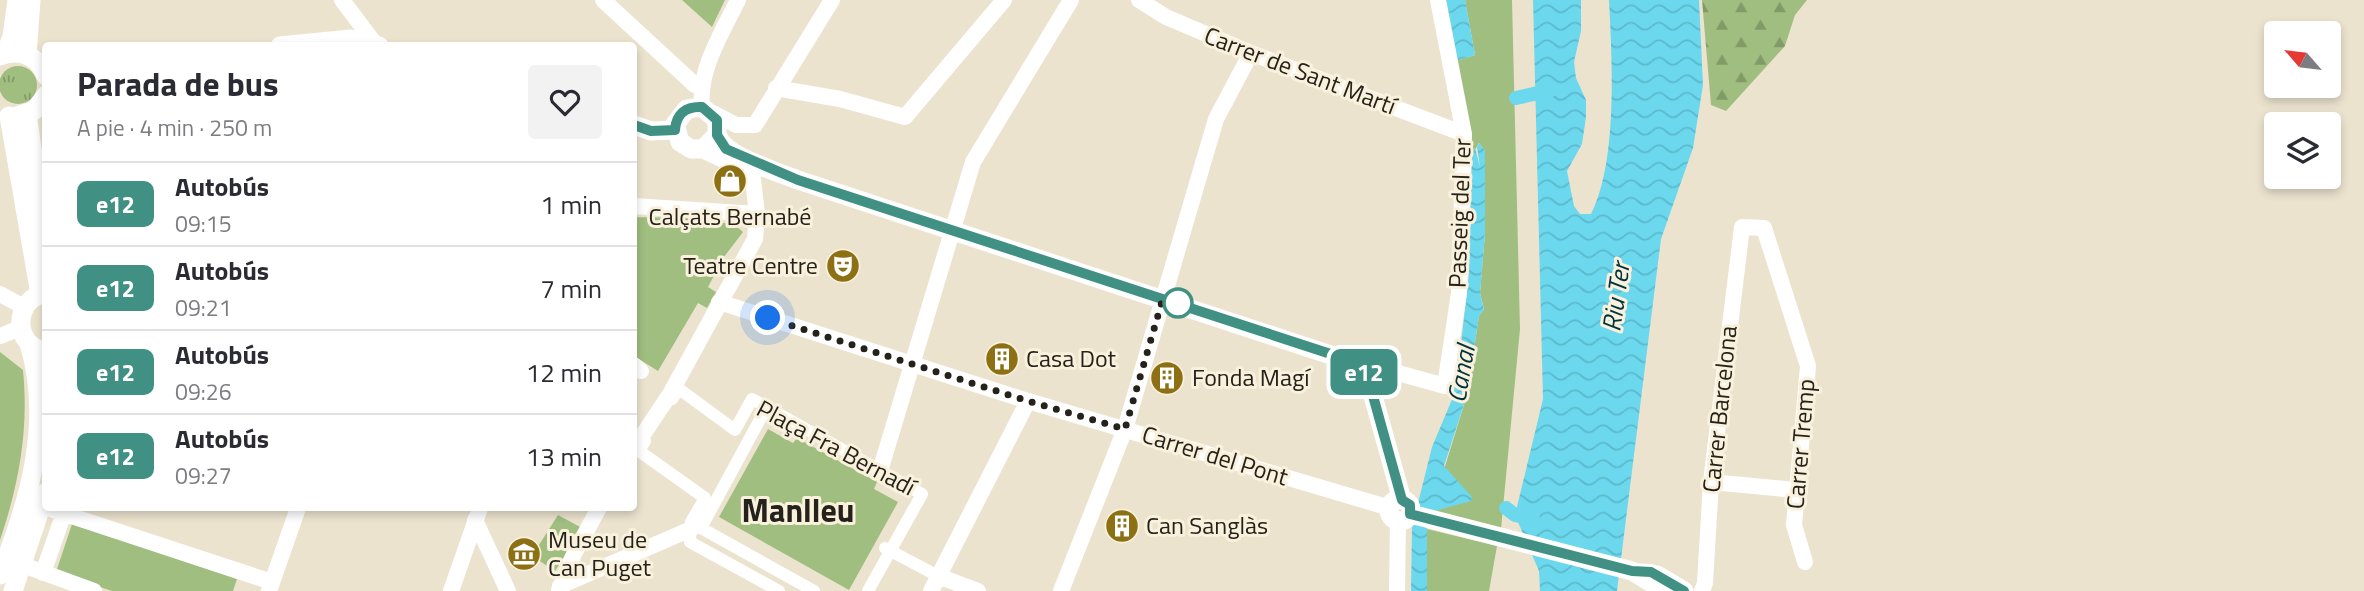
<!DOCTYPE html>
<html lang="es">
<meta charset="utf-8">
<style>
:root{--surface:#fff;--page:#f2f2f3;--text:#2b2b33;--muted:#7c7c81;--line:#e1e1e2}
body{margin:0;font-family:"Titillium Web",sans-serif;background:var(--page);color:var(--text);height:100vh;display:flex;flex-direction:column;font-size:26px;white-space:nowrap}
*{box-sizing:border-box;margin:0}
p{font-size:23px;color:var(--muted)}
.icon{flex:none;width:38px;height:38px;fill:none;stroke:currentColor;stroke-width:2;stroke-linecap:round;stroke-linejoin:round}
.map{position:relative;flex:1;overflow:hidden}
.panel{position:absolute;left:42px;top:42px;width:595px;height:469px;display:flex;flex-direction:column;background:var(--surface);border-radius:7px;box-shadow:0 4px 10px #0003}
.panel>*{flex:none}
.badge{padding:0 14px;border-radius:10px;font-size:24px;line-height:46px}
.needle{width:46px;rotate:298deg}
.buttons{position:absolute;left:2264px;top:21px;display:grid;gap:14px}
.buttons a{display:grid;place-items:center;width:77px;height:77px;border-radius:7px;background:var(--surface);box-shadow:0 4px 10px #0003;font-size:35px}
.you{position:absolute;width:35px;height:35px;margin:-18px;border:5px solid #fff;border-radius:50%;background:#1a73e8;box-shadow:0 0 0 10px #1a73e833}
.map>.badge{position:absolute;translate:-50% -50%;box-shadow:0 0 0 4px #fff}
.round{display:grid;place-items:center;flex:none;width:74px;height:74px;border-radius:7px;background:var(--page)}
.headline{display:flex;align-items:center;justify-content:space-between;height:119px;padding:0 35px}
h1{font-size:33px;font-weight:700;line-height:52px}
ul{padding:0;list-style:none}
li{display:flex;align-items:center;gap:21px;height:84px;padding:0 35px;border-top:2px solid var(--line)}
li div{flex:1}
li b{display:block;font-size:26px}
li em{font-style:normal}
li .badge{min-width:77px;font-weight:700;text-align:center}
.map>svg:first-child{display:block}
.grass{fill:url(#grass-tufts)}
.forest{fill:url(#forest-firs)}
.green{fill:#a0be80}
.water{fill:url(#water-waves)}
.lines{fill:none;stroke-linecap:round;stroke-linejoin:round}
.canal{stroke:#6bd8ee;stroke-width:14}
.pedestrian{stroke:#fff;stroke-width:12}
.minor{stroke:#fff;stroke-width:16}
.tertiary{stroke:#fff;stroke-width:19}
.line-casing{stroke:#fff;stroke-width:16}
.line{stroke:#409183;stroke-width:10}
.walk{stroke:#25221b;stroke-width:7;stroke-dasharray:0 12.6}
.stop-dot{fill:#fff;stroke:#409183;stroke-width:3.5}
.labels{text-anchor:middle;stroke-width:6;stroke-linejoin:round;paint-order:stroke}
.street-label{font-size:24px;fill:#25221b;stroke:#f9f1dc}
.poi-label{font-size:24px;fill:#25221b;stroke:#f9f1dc;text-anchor:start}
.water-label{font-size:26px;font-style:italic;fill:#00333d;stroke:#f9f1dc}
.district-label{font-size:32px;font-weight:bold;fill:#25221b;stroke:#f9f1dc}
</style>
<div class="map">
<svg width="2364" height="591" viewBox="0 0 2364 591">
<defs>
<pattern id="grass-tufts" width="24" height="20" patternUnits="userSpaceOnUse" patternTransform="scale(1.75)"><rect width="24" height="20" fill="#a0be80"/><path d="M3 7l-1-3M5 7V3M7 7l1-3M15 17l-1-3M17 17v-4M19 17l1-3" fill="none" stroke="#829a68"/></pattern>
<pattern id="forest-firs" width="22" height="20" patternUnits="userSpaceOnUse" patternTransform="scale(1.75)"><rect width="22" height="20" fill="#a0be80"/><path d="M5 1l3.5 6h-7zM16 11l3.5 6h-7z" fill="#829a68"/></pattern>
<pattern id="water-waves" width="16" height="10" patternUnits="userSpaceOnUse" patternTransform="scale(1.75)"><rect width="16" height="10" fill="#6bd8ee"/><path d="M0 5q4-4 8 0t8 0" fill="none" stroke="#5db9cc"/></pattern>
</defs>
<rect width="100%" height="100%" fill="#ece3cf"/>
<path class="grass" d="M-1 85a19 19 0 1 1 38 0a19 19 0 1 1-38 0Z"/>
<path class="forest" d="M1702,0h105l-12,15 -10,31 -59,65 -15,-6z"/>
<path class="green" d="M682,0h43l-13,27z
M1465,0h47l8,329 -19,200 -70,-17 36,-117 12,-79 5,-7 -4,-16 5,-60v-82l-6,-8 -7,12 -1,-25 -15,-69 19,-6z
M634,217c23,1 95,-2 109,15l-19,25 -16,30 8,5 -9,16 -9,-5 -40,68 -24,-15z
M0,352l23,18c6,59 -4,114 -23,170z
M768,429l25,14 4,-5 80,44 -3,7 24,13 -49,88 -130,-73z
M558,515l24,13 -27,43 -23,-15z
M72,524l165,55 -4,12h-121l-56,-19z
M1427,529l70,17 -8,45h-62z"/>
<path class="water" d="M1443,0h22l10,55 -19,6z
M1533,0h48v31l-7,31 2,16 10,22v17l-4,27 -15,27 7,35 6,8h11c27,-53 21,-155 18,-214h90l4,85 -10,63 -32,91 -44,352h-77l-1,-20 -24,-56 28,-116z
M1479,143l6,8v82l-5,60 4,17 -5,6 -12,79 -23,71 28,31 -1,4 -40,11 -4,17v62h-16l1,-64 20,-80 21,-50 7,-44 9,-80 3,-118 3,-7 5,19 -3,-20z"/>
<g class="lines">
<path class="canal" d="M1516,98l35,-8
M1506,508l9,7 18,4"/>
<path class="pedestrian" d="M672,399l7,-10 56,41 17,-31 170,95 -54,97
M645,441l-6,10 66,47 -14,24 -1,20 89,49
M694,528h7l113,63
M701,528l63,-116 10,6
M885,548l53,28"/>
<path class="minor" d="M342,0l34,45
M603,0l92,85
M1139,0l27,17 85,36 213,81
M776,88l64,11 65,18 99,-117
M702,107c-4,-37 20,-74 36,-107
M713,113l23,12h19l77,-125
M634,206l123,8
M0,294l24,13
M719,302l309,99 362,107
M0,336l20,-8
M634,365l7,6
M1368,378l19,-8 58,16 14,-93 5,-159 -26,-134
M634,448l36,-54 85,-155 2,-25 -5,-43
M880,471l93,-309 98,-162
M1711,482l84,8
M47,508l225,74
M475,520l33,71
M12,561l82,30
M43,573l21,-60
M938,576l40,15
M560,586l131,-57
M559,590l15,-36 25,-46
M269,591l29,-83
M451,591l29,-83
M931,591l97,-190
M1061,591l64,-162 91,-310 35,-66
M1397,591l1,-70
M1702,591l3,-8 6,-101 31,-255 22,1 44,138 -14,159 11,37"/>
<path class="tertiary" d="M280,46l71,-7 28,7
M5,54l7,-17 5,-37
M27,55l4,-55
M0,56c20,-8 38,0 46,20
M27,114l19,129
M9,116l31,178
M14,117l21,-7 11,-15
M634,125l17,6 24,-1
M717,135c9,23 59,36 81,45l554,182 16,16 34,122
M703,149l14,-14v-15l-15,-13 -15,2 -12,15 5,18 11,7h12l32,15
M46,293c-33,5 -34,54 0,58
M1389 510a11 11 0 1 1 22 0a11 11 0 1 1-22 0Z
M1411,514l221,57 33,20
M0,575c29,-73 53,-154 29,-231
M1657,575l27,16
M13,591l33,-99"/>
</g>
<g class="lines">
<g class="line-casing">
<path id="line" d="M634,125l17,6 24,-1c1,-16 11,-24 27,-23l15,13v15l9,14 72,31 545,178 15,8 10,12 34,122 8,5v9l222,57 19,1 33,19"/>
</g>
<use href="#line" class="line"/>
<path class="walk" d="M768,318l260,83 97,28 38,-131 15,5"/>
</g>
<defs>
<g id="shop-disc" transform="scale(1.75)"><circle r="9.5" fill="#8c7013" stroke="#f9f1dc"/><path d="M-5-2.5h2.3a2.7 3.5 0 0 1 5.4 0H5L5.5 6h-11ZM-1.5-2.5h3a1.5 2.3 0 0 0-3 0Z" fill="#fff"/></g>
<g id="theatre-disc" transform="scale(1.75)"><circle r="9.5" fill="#8c7013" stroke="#f9f1dc"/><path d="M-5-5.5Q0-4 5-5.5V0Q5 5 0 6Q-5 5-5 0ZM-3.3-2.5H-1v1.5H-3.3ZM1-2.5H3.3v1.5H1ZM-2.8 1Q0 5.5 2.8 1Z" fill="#fff"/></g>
<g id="building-disc" transform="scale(1.75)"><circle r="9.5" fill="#8c7013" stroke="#f9f1dc"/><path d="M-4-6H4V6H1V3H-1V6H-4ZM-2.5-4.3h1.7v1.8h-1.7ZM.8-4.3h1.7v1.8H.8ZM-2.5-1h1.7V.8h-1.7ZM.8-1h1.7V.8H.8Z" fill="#fff"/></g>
<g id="museum-disc" transform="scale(1.75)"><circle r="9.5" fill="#8c7013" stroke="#f9f1dc"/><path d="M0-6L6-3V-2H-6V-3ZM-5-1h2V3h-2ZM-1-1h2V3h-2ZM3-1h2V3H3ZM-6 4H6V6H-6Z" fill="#fff"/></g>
</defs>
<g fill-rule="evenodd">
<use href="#shop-disc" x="730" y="181"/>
<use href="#theatre-disc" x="843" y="266"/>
<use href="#building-disc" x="1002" y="359"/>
<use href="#building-disc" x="1167" y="378"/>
<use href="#building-disc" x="1122" y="526"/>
<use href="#museum-disc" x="524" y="554"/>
</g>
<circle class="stop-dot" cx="1178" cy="303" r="14"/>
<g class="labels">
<g class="street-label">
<text transform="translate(1300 71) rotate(21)" y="8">Carrer de Sant Martí</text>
<text transform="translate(1460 213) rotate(-88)" y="8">Passeig del Ter</text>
<text transform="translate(1720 409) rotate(-84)" y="8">Carrer Barcelona</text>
<text transform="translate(1801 444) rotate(-85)" y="8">Carrer Tremp</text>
<text transform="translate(836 448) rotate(28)" y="8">Plaça Fra Bernadí</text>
<text transform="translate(1215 456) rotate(17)" y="8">Carrer del Pont</text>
</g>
<g class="poi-label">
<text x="730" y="225" text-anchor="middle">Calçats Bernabé</text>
<text x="818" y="274" text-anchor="end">Teatre Centre</text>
<text x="1026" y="367">Casa Dot</text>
<text x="1192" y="386">Fonda Magí</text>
<text x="1146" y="534">Can Sanglàs</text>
<text x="548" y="548">Museu de<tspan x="548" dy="28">Can Puget</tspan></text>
</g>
<g class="water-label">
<text transform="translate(1616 297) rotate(-82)" y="9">Riu Ter</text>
<text transform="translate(1461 374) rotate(-80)" y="9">Canal</text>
</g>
<g class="district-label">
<text x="798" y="522">Manlleu</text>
</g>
</g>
</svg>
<div class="buttons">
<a><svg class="needle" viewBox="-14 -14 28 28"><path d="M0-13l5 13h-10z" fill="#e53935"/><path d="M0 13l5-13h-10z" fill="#7c7c81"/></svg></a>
<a><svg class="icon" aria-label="layers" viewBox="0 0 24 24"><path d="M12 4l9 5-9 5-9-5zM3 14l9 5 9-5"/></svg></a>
</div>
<div class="you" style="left:768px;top:318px"></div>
<b class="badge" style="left:1364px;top:372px;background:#409183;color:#fff">e12</b>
<section class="panel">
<div class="headline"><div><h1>Parada de bus</h1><p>A pie · 4 min · 250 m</p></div><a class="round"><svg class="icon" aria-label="heart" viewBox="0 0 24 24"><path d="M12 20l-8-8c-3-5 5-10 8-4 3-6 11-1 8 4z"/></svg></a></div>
<ul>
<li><span class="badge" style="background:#409183;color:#fff">e12</span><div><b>Autobús</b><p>09:15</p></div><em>1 min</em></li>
<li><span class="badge" style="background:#409183;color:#fff">e12</span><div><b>Autobús</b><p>09:21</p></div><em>7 min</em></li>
<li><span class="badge" style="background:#409183;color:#fff">e12</span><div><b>Autobús</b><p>09:26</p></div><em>12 min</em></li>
<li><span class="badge" style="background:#409183;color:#fff">e12</span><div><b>Autobús</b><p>09:27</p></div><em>13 min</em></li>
</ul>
</section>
</div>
